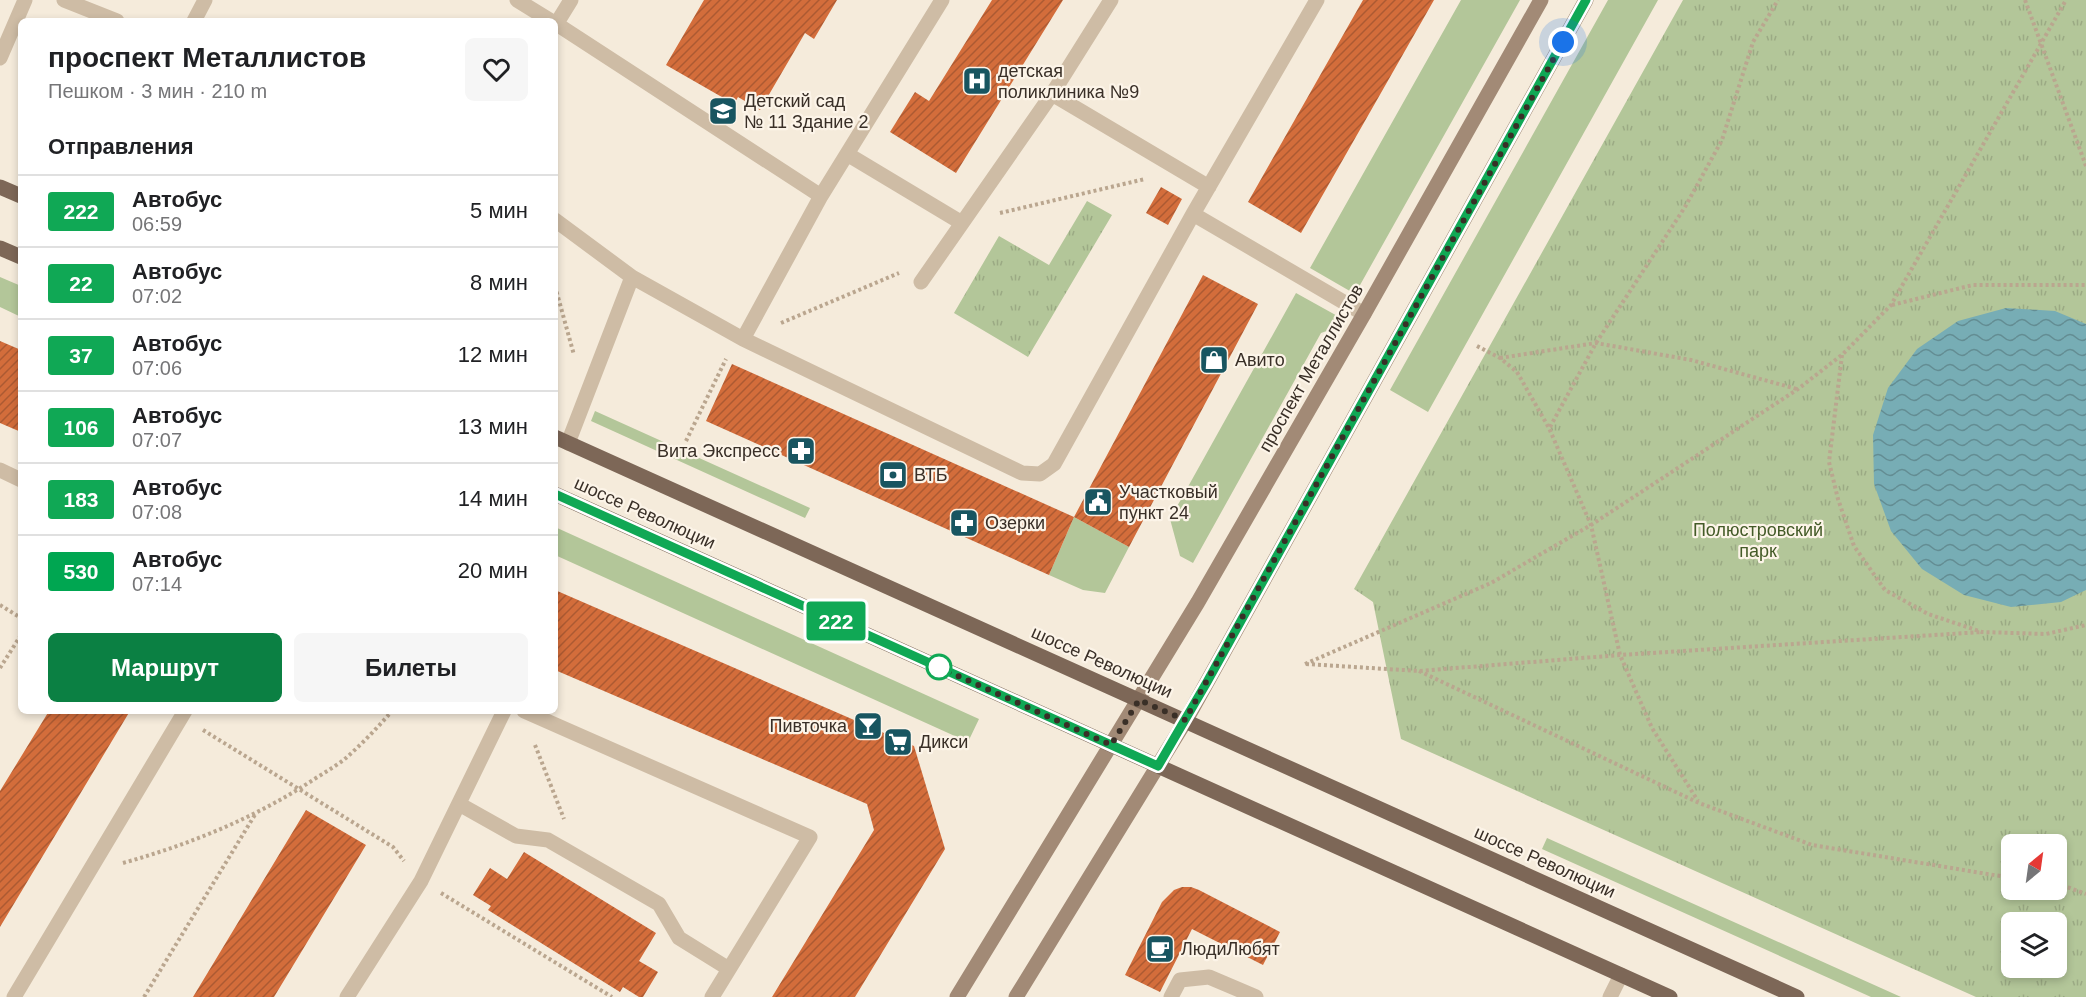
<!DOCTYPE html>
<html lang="ru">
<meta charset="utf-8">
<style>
:root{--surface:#fff;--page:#f6f6f6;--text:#202124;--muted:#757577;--line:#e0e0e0;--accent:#0b8043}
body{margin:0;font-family:Helvetica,sans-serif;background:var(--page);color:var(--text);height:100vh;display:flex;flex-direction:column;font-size:22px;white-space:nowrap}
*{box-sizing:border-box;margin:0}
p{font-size:20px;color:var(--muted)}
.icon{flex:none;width:33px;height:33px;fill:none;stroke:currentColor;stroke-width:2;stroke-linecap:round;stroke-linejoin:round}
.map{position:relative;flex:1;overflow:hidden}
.drawer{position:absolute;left:18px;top:18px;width:540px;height:696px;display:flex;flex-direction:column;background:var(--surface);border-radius:9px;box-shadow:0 3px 9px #0003}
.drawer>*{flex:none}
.badge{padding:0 12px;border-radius:4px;font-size:21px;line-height:39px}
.needle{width:39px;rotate:29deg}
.buttons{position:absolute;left:2001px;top:834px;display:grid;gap:12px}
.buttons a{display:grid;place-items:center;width:66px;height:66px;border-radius:9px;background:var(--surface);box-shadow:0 3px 9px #0003;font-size:30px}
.you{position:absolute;width:30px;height:30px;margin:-15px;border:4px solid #fff;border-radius:50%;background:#1a73e8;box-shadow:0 0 0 9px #1a73e833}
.map>.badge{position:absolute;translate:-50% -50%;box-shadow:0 0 0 3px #fff}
h2{padding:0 30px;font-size:22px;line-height:54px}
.round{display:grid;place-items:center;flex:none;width:63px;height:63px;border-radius:9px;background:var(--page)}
.summary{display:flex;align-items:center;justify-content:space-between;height:102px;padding:0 30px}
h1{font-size:28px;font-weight:600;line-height:45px}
.primary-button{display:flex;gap:12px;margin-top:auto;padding:12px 30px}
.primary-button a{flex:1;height:69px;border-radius:9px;background:var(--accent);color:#fff;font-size:24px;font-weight:600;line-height:69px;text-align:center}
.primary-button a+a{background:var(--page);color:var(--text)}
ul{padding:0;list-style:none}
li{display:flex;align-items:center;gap:18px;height:72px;padding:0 30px;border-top:2px solid var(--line)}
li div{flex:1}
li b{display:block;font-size:22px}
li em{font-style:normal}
li .badge{min-width:66px;font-weight:700;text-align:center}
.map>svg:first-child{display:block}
.grass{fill:#b3c699}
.park{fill:url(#park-tufts);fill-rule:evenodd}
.water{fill:url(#water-waves)}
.building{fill:url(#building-hatch)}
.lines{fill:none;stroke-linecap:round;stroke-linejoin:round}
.path{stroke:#baa68f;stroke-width:4;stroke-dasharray:3 3;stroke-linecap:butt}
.lane{stroke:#cebca5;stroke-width:15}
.secondary{stroke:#a28a76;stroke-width:15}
.primary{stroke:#7d6757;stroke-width:15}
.line-casing{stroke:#fff;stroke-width:14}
.line{stroke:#10a855;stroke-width:9}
.walk{stroke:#392f27;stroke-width:6;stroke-dasharray:0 10.8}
.stop-dot{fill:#fff;stroke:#10a855;stroke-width:3}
.labels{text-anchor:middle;stroke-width:4.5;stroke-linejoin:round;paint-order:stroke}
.poi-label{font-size:18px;fill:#392f27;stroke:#fcf4e8;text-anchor:start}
.street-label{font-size:18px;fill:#392f27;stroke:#fcf4e8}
.park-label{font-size:18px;fill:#445b28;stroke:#fcf4e8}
</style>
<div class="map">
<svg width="2086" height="997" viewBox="0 0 2086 997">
<defs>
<pattern id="park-tufts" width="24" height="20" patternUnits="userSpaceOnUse" patternTransform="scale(1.5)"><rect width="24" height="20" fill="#b3c699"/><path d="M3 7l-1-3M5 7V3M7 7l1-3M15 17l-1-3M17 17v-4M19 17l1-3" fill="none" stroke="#9baa84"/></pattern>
<pattern id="water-waves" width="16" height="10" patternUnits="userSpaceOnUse" patternTransform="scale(1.5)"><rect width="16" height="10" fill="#77adb5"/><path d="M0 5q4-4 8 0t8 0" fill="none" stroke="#638d93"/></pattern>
<pattern id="building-hatch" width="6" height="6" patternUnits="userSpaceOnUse" patternTransform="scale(1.5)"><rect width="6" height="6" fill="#d36d3b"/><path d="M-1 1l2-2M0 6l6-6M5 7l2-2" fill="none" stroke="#ac5a32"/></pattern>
</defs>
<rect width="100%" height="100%" fill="#f5ebdb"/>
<path class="grass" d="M1461,0h59l-165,294 -45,-26z
M1608,0h50l-230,412 -38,-22z
M0,277l21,9v31l-21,-10z
M1296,293l45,25 -6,10 -14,5 -128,230 -13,-7 -10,-37z
M595,411l215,97 -5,10 -214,-97z
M1074,517l55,30 -24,46 -22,-3 -34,-15z
M555,527l424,192 -11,23 -413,-187z
M1547,838l354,159h-30l-329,-148z"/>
<path class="park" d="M1683,0h403v997h-110l-575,-258 -28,-137 -19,-13zM2012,844h44v46h-44zM2012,922h44v46h-44z
M1087,201l25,14 -84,142 -74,-44 45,-77 50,29z"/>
<path class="water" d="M2006,308l49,3 31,13v266l-25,12 -50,5 -47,-12 -42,-26 -31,-38 -17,-47 -1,-49 15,-47 29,-39 41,-28z"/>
<path class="building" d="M704,0h133l-23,39 -9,-6 -45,77 -22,-13 -4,7 -68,-39z
M992,0h71l-107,173 -66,-41 25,-40 14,9z
M1363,0h71l-133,233 -53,-31z
M1161,187l21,12 -14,26 -22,-12z
M1203,275l55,29 -129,243 -55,-30z
M0,341l21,9v82l-21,-9z
M732,364l342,153 -25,58 -343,-154z
M555,590l359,156 31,103 -90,148h-83l102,-167 -7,-26 -312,-134z
M49,711h81l-130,216v-136z
M306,810l60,35 -29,48 -63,104h-81z
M524,852l132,81 -17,28 19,11 -15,25h-4l-16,-10 -3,5 -132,-82 3,-4 -18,-11 17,-27 17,11z
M1182,887h9l8,3 81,42 -17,33 -71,-36 -32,63 -35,-17 37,-73 12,-12z"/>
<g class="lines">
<path class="path" d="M2025,0l61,166
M1000,213l145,-34
M555,286l19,69
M1892,305l81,-20h113
M781,323l118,-50
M1477,346l23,12 17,14 32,56 42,97 29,130 32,73 46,73
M1842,355l-13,107 9,37 16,47 31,44 43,24 54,18 64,2 40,-9
M1500,358l96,-15 95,17 106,29
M1550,427l46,-84 89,-136 37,-67 31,-98 25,-42
M686,441l40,-82
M0,605l21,13
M1305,664l186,-81 100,-58 207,-136 45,-35 48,-49 175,-305
M1306,664l113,7 201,-16 362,-23
M0,668l21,-33
M1419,671l280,132 113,42 200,33
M203,730l190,117 11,14
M535,745l29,74
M123,863c68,-19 134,-46 193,-85 11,-7 22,-13 31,-21 16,-14 31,-30 45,-46
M2056,885l14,3 16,6
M441,893l171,104
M144,997l112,-184"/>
<path class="lane" d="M64,0l53,21
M517,0l34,21
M194,21l11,-21
M555,23l266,173
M555,26l16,-26
M0,58l25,-58
M1052,94l59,-94
M847,154l115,69
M1193,214l171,100
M555,220l77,57 111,62 279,134 18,1 14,-10 139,-250 124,-214
M921,282l131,-188 157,93
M743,339l78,-143 121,-196
M568,443l64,-166
M0,470l21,10
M524,711l286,126 -98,160
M459,804l57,32 32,4 111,64 20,34 50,31
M14,997l171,-286
M347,997l74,-116 83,-170
M1171,997l9,-17 29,-3 47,20
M1610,997l11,-22"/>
<path class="secondary" d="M957,997l241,-395 166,-288 177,-314
M1016,997l170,-277 400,-720"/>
<path class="primary" d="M0,187l21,9
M0,248l21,9
M555,437l1242,560
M555,494l1115,503"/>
</g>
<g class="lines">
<g class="line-casing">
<path id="line" d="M555,494l603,272 49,-84 379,-682"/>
</g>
<use href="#line" class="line"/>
<path class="walk" d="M939,667l-5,-2 177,80 28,-45 46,20 378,-678"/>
</g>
<defs>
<g id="hospital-square" transform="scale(1.5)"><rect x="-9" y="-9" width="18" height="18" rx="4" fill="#185560" stroke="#fcf4e8"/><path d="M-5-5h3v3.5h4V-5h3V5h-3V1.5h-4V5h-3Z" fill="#fff"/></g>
<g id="school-square" transform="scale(1.5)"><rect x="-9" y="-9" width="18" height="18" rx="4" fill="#185560" stroke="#fcf4e8"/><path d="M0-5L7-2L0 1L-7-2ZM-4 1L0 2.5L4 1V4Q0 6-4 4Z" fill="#fff"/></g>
<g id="shop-square" transform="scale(1.5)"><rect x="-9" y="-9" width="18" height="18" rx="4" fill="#185560" stroke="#fcf4e8"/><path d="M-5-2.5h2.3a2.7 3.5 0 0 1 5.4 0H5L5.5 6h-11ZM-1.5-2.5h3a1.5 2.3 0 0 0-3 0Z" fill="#fff"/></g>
<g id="pharmacy-square" transform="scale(1.5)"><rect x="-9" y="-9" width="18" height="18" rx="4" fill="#185560" stroke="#fcf4e8"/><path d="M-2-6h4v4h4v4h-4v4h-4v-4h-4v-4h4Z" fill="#fff"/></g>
<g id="bank-square" transform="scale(1.5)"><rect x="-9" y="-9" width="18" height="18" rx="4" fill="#185560" stroke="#fcf4e8"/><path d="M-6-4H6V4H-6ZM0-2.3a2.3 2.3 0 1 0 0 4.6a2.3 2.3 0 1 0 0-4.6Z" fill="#fff"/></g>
<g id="civic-square" transform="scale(1.5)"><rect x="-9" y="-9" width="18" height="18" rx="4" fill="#185560" stroke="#fcf4e8"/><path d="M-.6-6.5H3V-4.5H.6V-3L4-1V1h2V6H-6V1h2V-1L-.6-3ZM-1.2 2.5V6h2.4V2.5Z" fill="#fff"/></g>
<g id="bar-square" transform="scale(1.5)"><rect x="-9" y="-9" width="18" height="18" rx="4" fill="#185560" stroke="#fcf4e8"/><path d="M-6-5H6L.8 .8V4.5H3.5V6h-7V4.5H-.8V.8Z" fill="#fff"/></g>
<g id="supermarket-square" transform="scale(1.5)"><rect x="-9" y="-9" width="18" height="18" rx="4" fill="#185560" stroke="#fcf4e8"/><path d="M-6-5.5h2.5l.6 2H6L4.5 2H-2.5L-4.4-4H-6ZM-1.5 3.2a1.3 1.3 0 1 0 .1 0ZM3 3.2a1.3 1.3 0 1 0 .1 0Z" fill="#fff"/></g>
<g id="cafe-square" transform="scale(1.5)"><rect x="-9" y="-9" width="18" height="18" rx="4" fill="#185560" stroke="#fcf4e8"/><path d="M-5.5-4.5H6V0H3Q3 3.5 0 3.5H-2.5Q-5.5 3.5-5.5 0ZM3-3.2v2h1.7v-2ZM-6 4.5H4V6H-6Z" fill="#fff"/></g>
</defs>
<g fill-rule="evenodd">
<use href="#hospital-square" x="977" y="81"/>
<use href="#school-square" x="723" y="111"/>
<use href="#shop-square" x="1214" y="360"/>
<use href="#pharmacy-square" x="801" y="451"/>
<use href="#bank-square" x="893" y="475"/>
<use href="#civic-square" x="1098" y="502"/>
<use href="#pharmacy-square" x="964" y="523"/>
<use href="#bar-square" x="868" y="726"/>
<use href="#supermarket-square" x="898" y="742"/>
<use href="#cafe-square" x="1160" y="949"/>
</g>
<circle class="stop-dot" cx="939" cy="667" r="12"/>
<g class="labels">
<g class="poi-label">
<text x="998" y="77">детская<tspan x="998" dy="21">поликлиника №9</tspan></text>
<text x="744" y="107">Детский сад<tspan x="744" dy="21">№ 11 Здание 2</tspan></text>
<text x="1235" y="366">Авито</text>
<text x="780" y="457" text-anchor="end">Вита Экспресс</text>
<text x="914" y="481">ВТБ</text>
<text x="1119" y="498">Участковый<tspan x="1119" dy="21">пункт 24</tspan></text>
<text x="985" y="529">Озерки</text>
<text x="847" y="732" text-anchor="end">Пивточка</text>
<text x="919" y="748">Дикси</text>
<text x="1181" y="955">ЛюдиЛюбят</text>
</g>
<g class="street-label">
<text transform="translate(1311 368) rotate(-60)" y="6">проспект Металлистов</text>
<text transform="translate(645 513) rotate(24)" y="6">шоссе Революции</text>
<text transform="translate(1102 662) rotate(24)" y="6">шоссе Революции</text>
<text transform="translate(1545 862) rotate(24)" y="6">шоссе Революции</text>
</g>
<g class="park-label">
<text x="1758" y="536">Полюстровский<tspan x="1758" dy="21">парк</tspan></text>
</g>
</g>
</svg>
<div class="buttons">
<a><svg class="needle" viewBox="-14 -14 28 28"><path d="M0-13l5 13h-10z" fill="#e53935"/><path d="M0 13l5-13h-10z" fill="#757577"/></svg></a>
<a><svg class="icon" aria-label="layers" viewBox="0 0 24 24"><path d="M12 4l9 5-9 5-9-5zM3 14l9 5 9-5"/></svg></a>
</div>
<div class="you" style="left:1563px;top:42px"></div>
<b class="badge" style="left:836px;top:621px;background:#10a855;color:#fff">222</b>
<section class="drawer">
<div class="summary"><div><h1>проспект Металлистов</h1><p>Пешком · 3 мин · 210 m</p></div><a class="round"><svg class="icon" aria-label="heart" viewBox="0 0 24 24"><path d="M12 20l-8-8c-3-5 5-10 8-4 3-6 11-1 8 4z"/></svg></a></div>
<h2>Отправления</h2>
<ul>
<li><span class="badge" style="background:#10a855;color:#fff">222</span><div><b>Автобус</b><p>06:59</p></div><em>5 мин</em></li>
<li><span class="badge" style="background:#10a855;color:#fff">22</span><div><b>Автобус</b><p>07:02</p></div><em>8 мин</em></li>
<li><span class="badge" style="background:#10a855;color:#fff">37</span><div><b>Автобус</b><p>07:06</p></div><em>12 мин</em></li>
<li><span class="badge" style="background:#10a855;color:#fff">106</span><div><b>Автобус</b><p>07:07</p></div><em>13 мин</em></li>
<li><span class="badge" style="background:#10a855;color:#fff">183</span><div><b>Автобус</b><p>07:08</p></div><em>14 мин</em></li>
<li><span class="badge" style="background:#00a651;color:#fff">530</span><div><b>Автобус</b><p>07:14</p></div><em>20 мин</em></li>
</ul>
<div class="primary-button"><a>Маршрут</a><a>Билеты</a></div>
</section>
</div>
